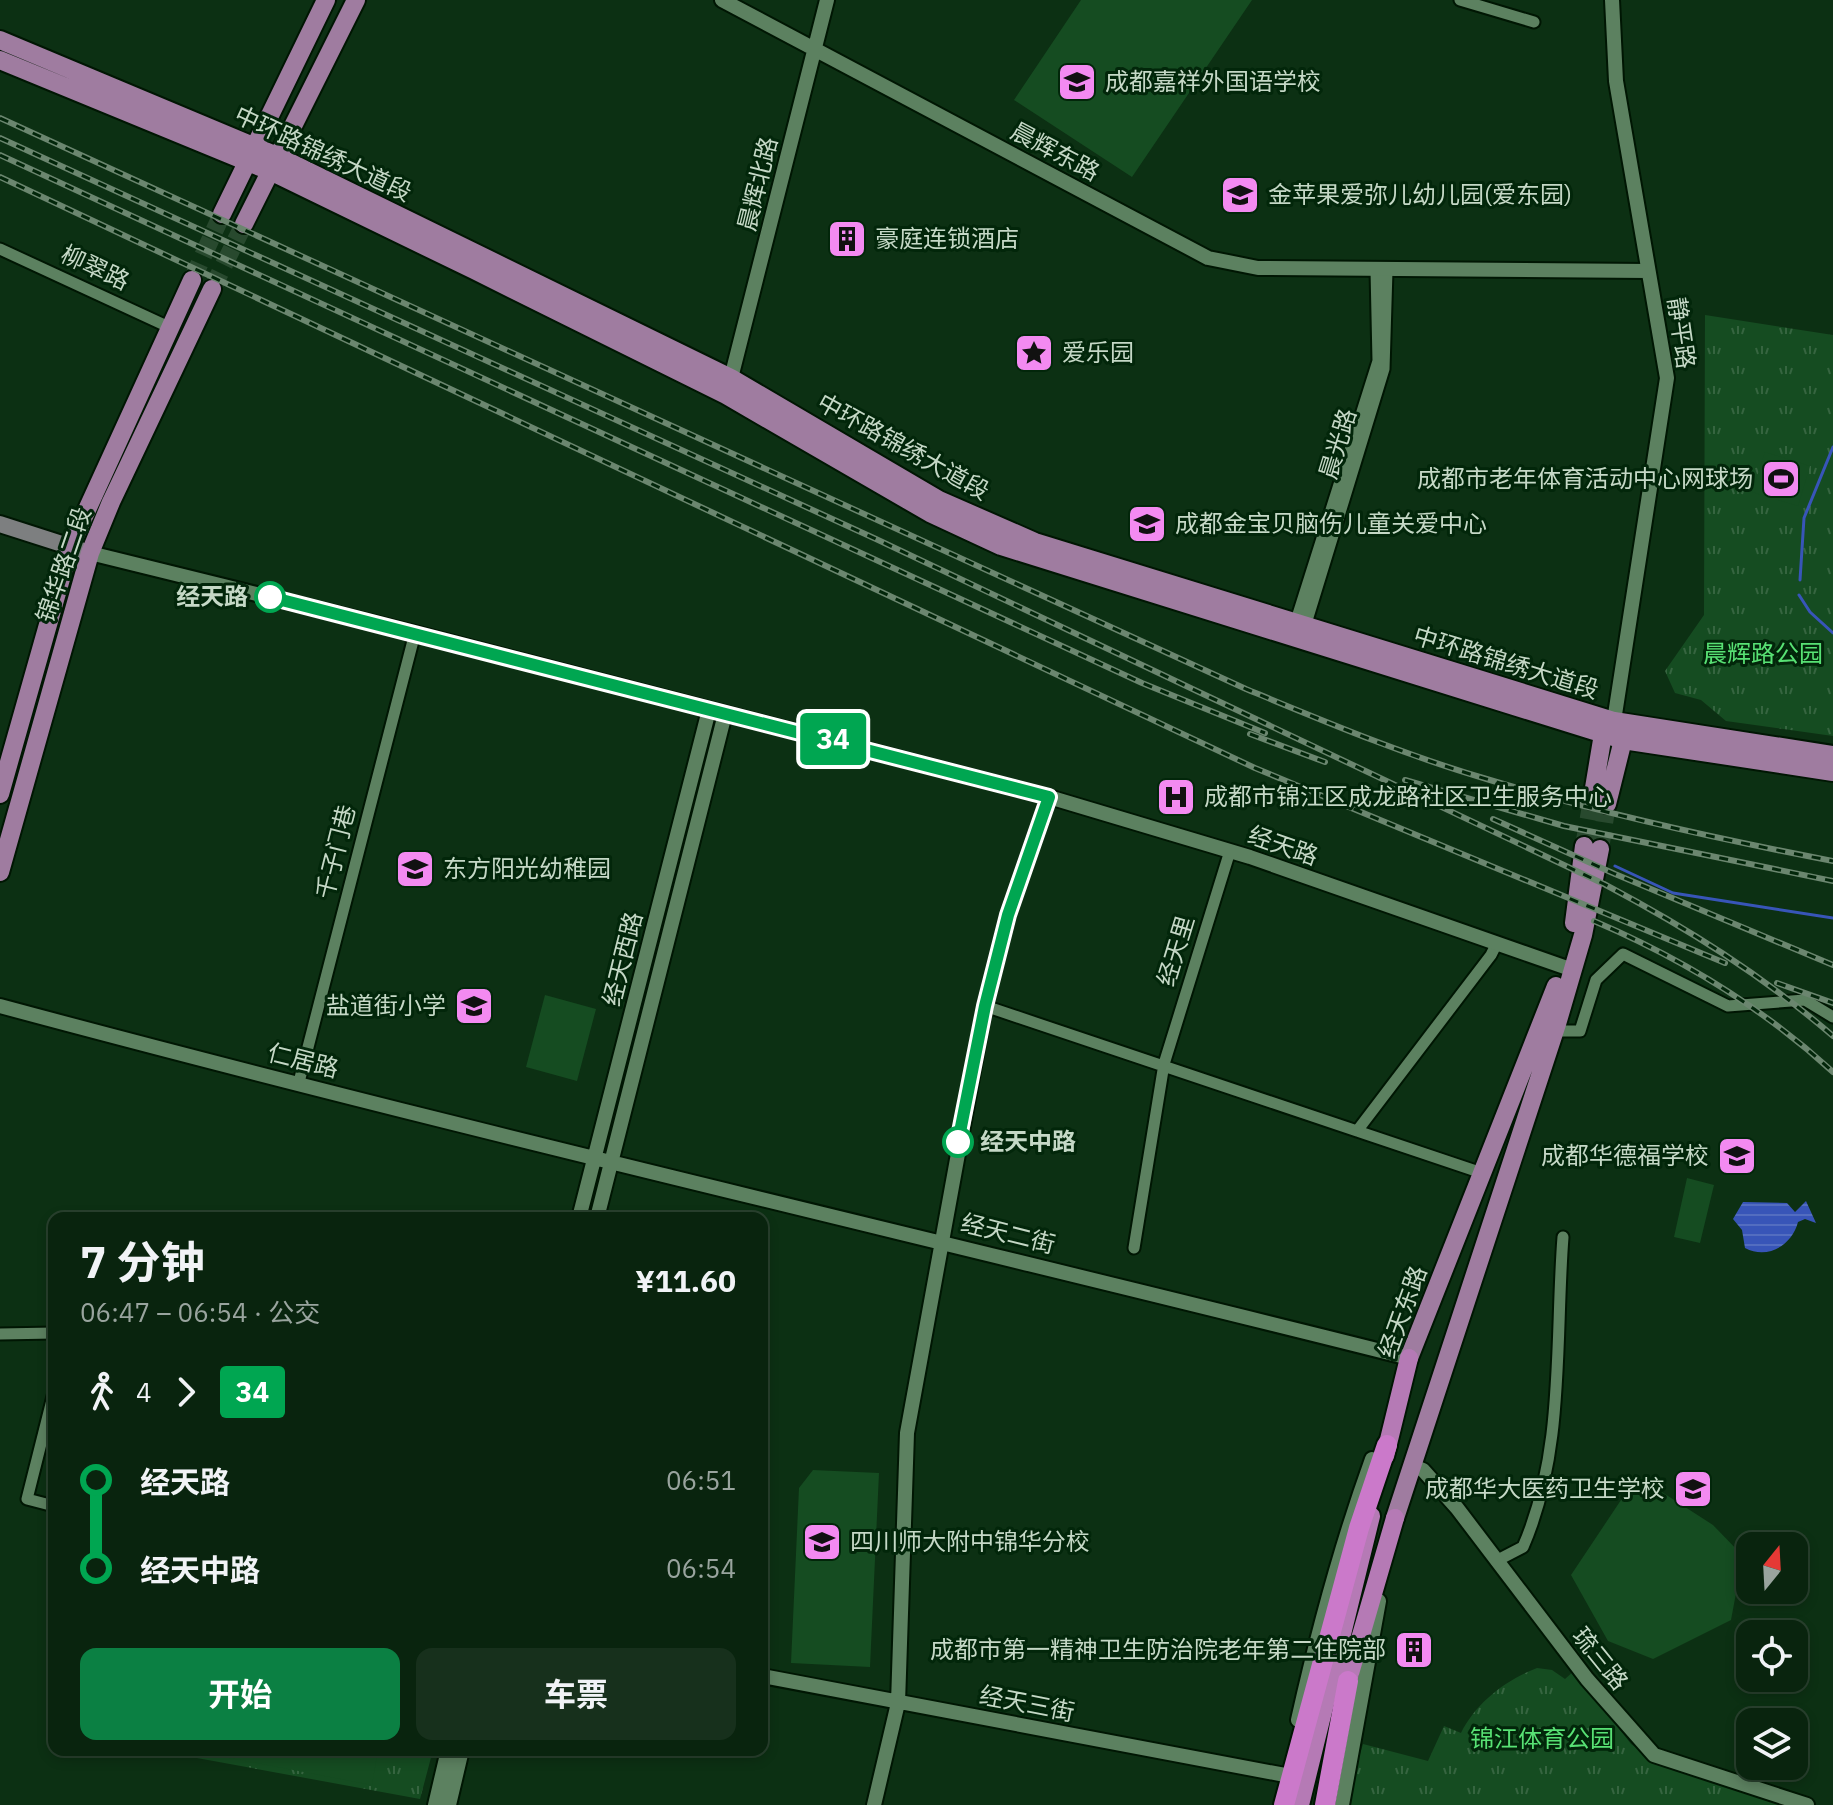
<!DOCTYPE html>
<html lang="zh">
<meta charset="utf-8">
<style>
:root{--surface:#09240e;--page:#17301c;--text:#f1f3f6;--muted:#99a49e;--line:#29412e;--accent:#0b8043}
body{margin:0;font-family:"IBM Plex Sans","Noto Sans SC",sans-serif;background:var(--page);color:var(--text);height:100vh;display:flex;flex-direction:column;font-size:30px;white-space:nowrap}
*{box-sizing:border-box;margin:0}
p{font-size:26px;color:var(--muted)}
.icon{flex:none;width:44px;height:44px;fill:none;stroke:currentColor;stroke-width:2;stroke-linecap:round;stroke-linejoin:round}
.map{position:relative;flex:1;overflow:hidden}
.sheet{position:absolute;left:48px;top:1212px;width:720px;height:544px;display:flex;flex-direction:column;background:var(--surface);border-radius:16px;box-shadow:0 4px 12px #0003,0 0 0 2px var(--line)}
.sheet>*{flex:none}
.badge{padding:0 16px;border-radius:6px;font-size:28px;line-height:52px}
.needle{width:52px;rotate:18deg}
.controls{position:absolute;left:1736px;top:1532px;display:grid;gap:16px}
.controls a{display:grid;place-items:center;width:72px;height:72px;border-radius:16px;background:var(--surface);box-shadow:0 4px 12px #0003,0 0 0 2px var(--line);font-size:40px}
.map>.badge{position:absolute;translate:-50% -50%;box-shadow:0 0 0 4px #fff}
.legs{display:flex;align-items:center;gap:12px;height:88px;padding:0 32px;font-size:26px}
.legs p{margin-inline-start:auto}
.summary{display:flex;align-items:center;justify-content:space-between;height:136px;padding:0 32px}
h1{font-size:44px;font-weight:700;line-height:60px}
.primary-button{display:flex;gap:16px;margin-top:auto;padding:16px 32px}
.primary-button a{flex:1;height:92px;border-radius:16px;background:var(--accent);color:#fff;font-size:32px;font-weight:700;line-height:92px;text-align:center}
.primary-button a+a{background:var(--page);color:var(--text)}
ul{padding:0 32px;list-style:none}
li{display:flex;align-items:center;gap:28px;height:88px;font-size:30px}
li i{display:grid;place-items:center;width:12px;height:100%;margin:0 10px;background:currentColor}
li i::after{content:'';width:20px;height:20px;margin:-10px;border:6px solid;border-radius:50%;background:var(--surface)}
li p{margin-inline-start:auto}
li:first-child i{background:linear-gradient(#0000 50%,currentColor 0)}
li:last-child i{background:linear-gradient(currentColor 50%,#0000 0)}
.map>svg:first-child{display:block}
.grass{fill:url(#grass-tufts)}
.pitch{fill:#154c21}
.water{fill:url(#water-rules)}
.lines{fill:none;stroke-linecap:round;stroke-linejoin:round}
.stream{stroke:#3855b8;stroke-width:3}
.primary-tunnel{stroke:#28492e;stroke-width:18;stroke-dasharray:18 9;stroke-linecap:butt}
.minor-casing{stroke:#001603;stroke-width:15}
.tertiary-casing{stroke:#001603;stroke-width:18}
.secondary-casing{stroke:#001603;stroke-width:20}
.primary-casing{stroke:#001603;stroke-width:22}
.trunk-casing{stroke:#001603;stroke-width:22}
.motorway-casing{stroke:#001603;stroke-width:24}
.minor{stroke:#5c8160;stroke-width:11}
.tertiary{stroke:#5c8160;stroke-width:14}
.secondary{stroke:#7d7f80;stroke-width:16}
.primary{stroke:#9f7ca0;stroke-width:18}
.trunk{stroke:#b57ab5;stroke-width:18}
.motorway{stroke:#cb79ca;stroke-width:20}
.rail-casing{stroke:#6b866f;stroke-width:6}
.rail{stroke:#02260a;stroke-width:3;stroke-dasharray:9;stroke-linecap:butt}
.line-1-casing{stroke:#fff;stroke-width:18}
.line-1{stroke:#00a651;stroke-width:12}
.stop-1-dot{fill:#fff;stroke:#00a651;stroke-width:4}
.labels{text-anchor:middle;stroke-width:6;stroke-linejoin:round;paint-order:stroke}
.poi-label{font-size:24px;fill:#c5d8c6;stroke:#02260a;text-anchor:start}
.street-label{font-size:24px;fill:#c5d8c6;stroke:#02260a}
.stop-label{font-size:24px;font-weight:bold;fill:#c5d8c6;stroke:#02260a;text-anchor:end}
.park-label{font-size:24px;fill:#58e174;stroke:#02260a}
</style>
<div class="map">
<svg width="1833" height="1805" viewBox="0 0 1833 1805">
<defs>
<pattern id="grass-tufts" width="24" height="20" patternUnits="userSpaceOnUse" patternTransform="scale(2)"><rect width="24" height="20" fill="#154c21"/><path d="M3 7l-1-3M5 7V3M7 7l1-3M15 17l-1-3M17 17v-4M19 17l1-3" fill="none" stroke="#366540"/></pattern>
<pattern id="water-rules" width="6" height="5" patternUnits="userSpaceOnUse" patternTransform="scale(2)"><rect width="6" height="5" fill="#3855b8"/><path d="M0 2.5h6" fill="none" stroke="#536dc0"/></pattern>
</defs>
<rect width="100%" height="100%" fill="#0c3013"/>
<path class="grass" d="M1705,315l128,20v401l-107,-15 -25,-21 -26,-7 -10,-22 39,-56z
M1537,1668l15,2 13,9 9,-8 57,73 30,22 122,39h-438l18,-61 65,17 16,-35 17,7c14,-29 44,-53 76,-65z
M200,1750h233l-13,49 -223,-41z"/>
<path class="pitch" d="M1081,0h171l-120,177 -118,-77z
M1765,452l45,14 -12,40 -46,-14z
M545,995l51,14 -19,72 -51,-14z
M1687,1178l27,7 -14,58 -26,-6z
M813,1470l66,3 -9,194 -79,-4 8,-175z
M1637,1476l76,49 30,31 -12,64 -78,39 -45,-18 -37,-66z
M215,1750h163l-6,35 -158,-30z"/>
<path class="water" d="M1806,1201l10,22 -11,-4 -7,3c-6,23 -30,38 -53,26l-3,-18 -9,-11 10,-17 44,1 8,9z"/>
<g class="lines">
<path class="stream" d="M1800,580l4,-62 29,-71
M1799,595l11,17 23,21
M1615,866l58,27 160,25"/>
<path class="primary-tunnel" d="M192,280l30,-66
M212,289l32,-65
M1584,846l8,-46
M1600,849l7,-45"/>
<g class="minor-casing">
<path id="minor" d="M1460,0l74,22
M0,249l171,79
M1295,624l83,-263 -2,-91
M1305,627l79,-258 3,-99
M985,1006l497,167
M1554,1031h26l16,-51 27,-26 105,52 77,-6 28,17
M299,1082l116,-449
M1357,1131l134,-176 6,-12
M1134,1248l30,-184 66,-213
M0,1334l54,-1
M54,1392l-27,107 27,7
M1496,1561l27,-14c42,-96 32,-207 40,-310"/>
</g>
<g class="tertiary-casing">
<path id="tertiary" d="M722,0l486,258 50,10 390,3
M1612,0l4,81 51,297 -53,343
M731,378l96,-378
M90,553l325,80 634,164 201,60 323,113
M0,1006c468,126 940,234 1409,352l-2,7
M579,1218l130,-508
M597,1218l128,-504
M1413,1466l10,4 34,38 130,171 67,76 153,50
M762,1676l523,99
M1298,1720c20,-89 43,-175 74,-261
M435,1805l13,-55
M449,1805l13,-55
M874,1805l24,-102 9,-270 78,-427 23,-91 41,-118
M1342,1805l37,-204"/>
</g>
<g class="secondary-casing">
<path id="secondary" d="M0,524l90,29"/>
</g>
<g class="primary-casing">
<path id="primary" d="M0,40l277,116 454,222 208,122 96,42 579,179 219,34
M0,60l270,111 204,99 252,125 204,118 71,33 622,194 210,32
M222,214l104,-214
M244,224l112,-224
M0,794l70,-247 122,-267
M1592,800l11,-66 11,-13 9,19 -16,64
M0,872l90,-319 21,-51 101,-213
M1574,923l10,-77
M1409,1358l147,-372
M1395,1518l162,-494 26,-89 17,-86"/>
</g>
<g class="trunk-casing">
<path id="trunk" d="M1385,1456l24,-98
M1344,1694l51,-176
M1300,1805l71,-289"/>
</g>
<g class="motorway-casing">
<path id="motorway" d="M1284,1805l75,-277 28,-83
M1325,1805l23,-124"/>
</g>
<use href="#minor" class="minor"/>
<use href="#tertiary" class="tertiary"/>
<use href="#secondary" class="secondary"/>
<use href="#primary" class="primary"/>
<use href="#trunk" class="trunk"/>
<use href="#motorway" class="motorway"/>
<g class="rail-casing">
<path id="rail" d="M0,118l1246,571c80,33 161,67 244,91 113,34 228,59 343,81
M0,138l876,401 728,345c83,44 158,91 229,152
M0,155l1142,528 123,50
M0,177l1255,591 470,195
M1250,734l75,28
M1405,780l159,46 269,55
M1493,819l122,55 218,91
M1594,921c87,37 169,87 239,151
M1777,983l56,20"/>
</g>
<use href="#rail" class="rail"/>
</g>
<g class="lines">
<g class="line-1-casing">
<path id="line-1" d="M270,597l779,200 -41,118 -23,91 -27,136"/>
</g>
<use href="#line-1" class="line-1"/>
</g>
<defs>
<g id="school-square" transform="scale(2)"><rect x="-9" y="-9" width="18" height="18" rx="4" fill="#f38af1" stroke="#02260a"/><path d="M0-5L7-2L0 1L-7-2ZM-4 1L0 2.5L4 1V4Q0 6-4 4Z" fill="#111"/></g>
<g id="building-square" transform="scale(2)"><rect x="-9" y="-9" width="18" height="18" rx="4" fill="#f38af1" stroke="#02260a"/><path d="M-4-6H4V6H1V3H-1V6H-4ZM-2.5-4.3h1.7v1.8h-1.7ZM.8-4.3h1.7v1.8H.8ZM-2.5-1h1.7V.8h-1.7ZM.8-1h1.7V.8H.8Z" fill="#111"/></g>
<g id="sight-square" transform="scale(2)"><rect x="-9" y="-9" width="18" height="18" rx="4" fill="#f38af1" stroke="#02260a"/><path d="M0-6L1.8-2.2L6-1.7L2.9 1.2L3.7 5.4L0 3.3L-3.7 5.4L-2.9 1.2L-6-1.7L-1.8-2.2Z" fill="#111"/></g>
<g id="stadium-square" transform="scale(2)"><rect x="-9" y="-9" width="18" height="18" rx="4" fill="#f38af1" stroke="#02260a"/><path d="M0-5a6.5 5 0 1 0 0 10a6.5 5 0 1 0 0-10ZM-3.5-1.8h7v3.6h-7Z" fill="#111"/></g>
<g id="hospital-square" transform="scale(2)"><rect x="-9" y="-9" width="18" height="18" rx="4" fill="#f38af1" stroke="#02260a"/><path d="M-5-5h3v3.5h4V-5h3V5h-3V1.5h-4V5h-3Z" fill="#111"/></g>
<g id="university-square" transform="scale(2)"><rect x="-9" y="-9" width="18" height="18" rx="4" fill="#f38af1" stroke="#02260a"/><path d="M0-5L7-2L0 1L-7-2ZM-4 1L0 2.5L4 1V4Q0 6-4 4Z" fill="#111"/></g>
</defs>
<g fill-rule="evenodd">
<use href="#school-square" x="1077" y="82"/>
<use href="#school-square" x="1240" y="195"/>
<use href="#building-square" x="847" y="239"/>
<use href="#sight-square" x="1034" y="353"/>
<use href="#stadium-square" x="1781" y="479"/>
<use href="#school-square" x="1147" y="524"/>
<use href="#hospital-square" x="1176" y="797"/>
<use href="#school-square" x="415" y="869"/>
<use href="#school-square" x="474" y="1006"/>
<use href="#school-square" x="1737" y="1156"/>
<use href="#university-square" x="1693" y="1489"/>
<use href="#school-square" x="822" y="1542"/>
<use href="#building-square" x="1414" y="1650"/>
</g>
<g class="stop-1-dot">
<circle cx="270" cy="597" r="14"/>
<circle cx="958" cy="1142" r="14"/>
</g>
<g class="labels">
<g class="poi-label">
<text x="1105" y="90">成都嘉祥外国语学校</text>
<text x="1268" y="203">金苹果爱弥儿幼儿园(爱东园)</text>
<text x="875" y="247">豪庭连锁酒店</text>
<text x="1062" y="361">爱乐园</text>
<text x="1753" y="487" text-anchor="end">成都市老年体育活动中心网球场</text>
<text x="1175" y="532">成都金宝贝脑伤儿童关爱中心</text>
<text x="1204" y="805">成都市锦江区成龙路社区卫生服务中心</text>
<text x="443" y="877">东方阳光幼稚园</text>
<text x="446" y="1014" text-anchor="end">盐道街小学</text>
<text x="1709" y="1164" text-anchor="end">成都华德福学校</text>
<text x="1665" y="1497" text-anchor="end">成都华大医药卫生学校</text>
<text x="850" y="1550">四川师大附中锦华分校</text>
<text x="1386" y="1658" text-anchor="end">成都市第一精神卫生防治院老年第二住院部</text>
</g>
<g class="street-label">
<text transform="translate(1055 152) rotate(28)" y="8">晨辉东路</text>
<text transform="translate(323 154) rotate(25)" y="8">中环路锦绣大道段</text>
<text transform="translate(758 184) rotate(-76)" y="8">晨辉北路</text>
<text transform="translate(95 268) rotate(25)" y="8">柳翠路</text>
<text transform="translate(1681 333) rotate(82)" y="8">静平路</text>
<text transform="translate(1338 444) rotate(-73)" y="8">晨光路</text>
<text transform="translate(903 447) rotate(29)" y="8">中环路锦绣大道段</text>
<text transform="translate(64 565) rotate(-71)" y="8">锦华路二段</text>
<text transform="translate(1506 663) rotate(17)" y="8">中环路锦绣大道段</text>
<text transform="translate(1283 846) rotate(19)" y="8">经天路</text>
<text transform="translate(336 852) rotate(-76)" y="8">千子门巷</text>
<text transform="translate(1176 951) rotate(-73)" y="8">经天里</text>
<text transform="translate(623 959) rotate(-76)" y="8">经天西路</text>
<text transform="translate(303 1061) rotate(14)" y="8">仁居路</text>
<text transform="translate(1008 1234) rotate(14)" y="8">经天二街</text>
<text transform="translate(1403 1312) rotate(-70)" y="8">经天东路</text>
<text transform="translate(1600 1659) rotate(51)" y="8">琉三路</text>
<text transform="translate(1027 1704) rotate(11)" y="8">经天三街</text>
</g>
<g class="stop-label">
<text x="248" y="605">经天路</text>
<text x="980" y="1150" text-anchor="start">经天中路</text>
</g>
<g class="park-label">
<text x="1763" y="662">晨辉路公园</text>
<text x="1542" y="1747">锦江体育公园</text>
</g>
</g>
</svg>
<div class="controls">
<a><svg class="needle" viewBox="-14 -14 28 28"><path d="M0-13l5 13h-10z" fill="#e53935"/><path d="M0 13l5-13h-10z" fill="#99a49e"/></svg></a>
<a><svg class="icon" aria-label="locate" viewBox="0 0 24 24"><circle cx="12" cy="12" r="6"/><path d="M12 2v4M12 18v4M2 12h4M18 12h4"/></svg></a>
<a><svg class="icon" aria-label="layers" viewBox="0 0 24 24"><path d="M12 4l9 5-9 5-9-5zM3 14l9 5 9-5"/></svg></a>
</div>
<b class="badge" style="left:833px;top:739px;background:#00a651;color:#fff">34</b>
<section class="sheet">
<div class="summary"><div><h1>7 分钟</h1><p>06:47 – 06:54 · 公交</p></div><b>¥11.60</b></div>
<div class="legs"><svg class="icon" aria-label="walk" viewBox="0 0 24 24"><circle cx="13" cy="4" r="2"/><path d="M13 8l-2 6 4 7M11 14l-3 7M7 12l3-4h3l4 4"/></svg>4<svg class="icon" aria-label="forward" viewBox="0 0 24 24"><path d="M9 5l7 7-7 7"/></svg><b class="badge" style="background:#00a651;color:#fff">34</b></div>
<ul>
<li><i style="color:#00a651"></i><b>经天路</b><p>06:51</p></li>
<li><i style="color:#00a651"></i><b>经天中路</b><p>06:54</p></li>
</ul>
<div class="primary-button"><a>开始</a><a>车票</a></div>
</section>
</div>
